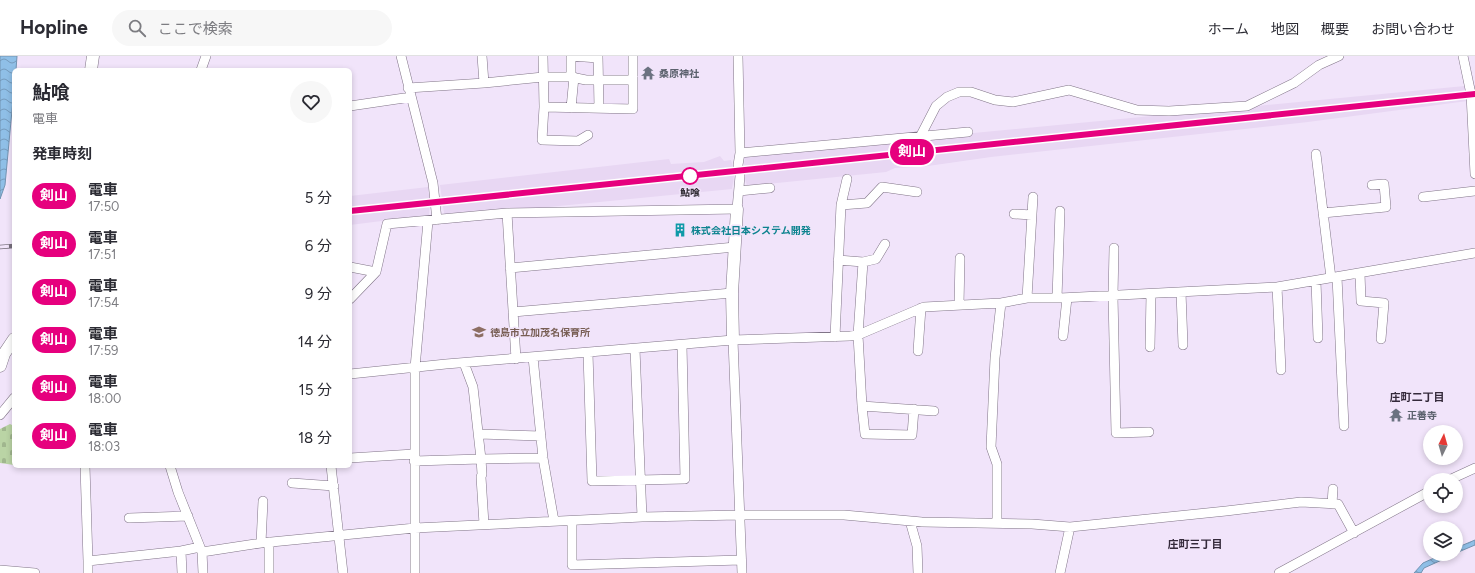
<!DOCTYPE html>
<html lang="ja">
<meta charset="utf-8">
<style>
:root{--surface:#fff;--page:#f7f7f7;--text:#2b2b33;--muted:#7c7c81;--line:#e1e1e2}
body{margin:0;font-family:Figtree,"Noto Sans JP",sans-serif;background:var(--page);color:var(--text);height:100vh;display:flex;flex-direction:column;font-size:15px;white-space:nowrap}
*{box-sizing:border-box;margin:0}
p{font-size:13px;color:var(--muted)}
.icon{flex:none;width:22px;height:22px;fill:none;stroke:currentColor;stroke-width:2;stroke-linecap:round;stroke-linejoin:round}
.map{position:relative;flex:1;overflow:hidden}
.panel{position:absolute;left:12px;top:12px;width:340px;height:400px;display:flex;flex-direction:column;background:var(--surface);border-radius:6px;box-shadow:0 2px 6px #0003}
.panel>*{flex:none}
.badge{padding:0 8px;border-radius:13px;font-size:14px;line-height:26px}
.needle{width:26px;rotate:5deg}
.fabs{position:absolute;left:1423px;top:369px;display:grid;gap:8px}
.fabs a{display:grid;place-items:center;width:40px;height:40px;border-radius:50%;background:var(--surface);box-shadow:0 2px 6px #0003;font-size:20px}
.map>.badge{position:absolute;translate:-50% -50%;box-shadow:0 0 0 2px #fff}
h2{padding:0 20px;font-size:15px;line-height:36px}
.round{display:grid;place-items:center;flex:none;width:42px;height:42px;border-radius:21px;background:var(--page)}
.summary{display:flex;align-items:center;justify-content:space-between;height:68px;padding:0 20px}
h1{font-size:19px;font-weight:700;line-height:30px}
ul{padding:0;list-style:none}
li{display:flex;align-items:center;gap:12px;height:48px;padding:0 20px}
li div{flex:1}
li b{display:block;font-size:15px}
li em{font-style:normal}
li .badge{min-width:44px;font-weight:700;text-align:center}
header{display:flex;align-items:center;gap:24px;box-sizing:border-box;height:56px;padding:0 20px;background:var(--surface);border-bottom:1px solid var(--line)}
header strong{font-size:19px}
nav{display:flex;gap:22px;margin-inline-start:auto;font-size:14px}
.search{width:280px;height:36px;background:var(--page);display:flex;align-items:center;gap:10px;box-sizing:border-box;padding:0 14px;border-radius:22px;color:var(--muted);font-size:15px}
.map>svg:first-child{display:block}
.built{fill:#e8d7f3}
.cemetery{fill:url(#cemetery-stones)}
.water{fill:url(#water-waves);stroke:#7293b1}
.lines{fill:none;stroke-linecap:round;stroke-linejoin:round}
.minor-casing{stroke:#807487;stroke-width:10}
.tertiary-casing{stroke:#807487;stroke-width:13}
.minor{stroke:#fff;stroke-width:9}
.tertiary{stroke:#fff;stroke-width:12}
.rail-casing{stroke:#78707d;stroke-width:4.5}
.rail{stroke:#f1e4fa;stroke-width:3;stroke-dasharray:9;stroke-linecap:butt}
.line-casing{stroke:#fff;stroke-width:9}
.line{stroke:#e6007e;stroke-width:6}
.stop-dot{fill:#fff;stroke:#e6007e;stroke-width:2}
.labels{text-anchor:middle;stroke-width:3;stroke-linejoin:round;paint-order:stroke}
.worship-label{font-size:10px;font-weight:bold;fill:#5b616d;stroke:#f1e4fa;text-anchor:start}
.stop-label{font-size:10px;font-weight:bold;fill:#302b33;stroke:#f1e4fa}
.culture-label{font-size:10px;font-weight:bold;fill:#0d838f;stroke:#f1e4fa;text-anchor:start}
.education-label{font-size:10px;font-weight:bold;fill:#785e54;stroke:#f1e4fa;text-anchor:start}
.neighbourhood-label{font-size:11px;font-weight:bold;fill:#34293a;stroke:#f1e4fa}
</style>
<header>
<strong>Hopline</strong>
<div class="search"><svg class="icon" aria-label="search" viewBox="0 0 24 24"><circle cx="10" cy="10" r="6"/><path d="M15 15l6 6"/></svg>ここで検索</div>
<nav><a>ホーム</a><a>地図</a><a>概要</a><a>お問い合わせ</a></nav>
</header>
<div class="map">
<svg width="1475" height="517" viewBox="0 0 1475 517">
<defs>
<pattern id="cemetery-stones" width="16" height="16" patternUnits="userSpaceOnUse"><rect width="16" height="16" fill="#bad4a5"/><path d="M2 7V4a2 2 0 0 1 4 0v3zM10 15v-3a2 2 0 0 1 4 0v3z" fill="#a0b68e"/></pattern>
<pattern id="water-waves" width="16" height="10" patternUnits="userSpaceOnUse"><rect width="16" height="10" fill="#8fbfe7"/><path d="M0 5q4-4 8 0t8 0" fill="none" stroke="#759bbc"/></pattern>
</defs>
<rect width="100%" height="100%" fill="#f1e4fa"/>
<path class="built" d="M1475,29v15l-167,22 -317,35 -70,10v-9l-2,1 -2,8 -22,1 -9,4 -139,14 -3,-11 -10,1 -2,13 -284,28 -4,-4 -4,-28 229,-26 2,5 33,-2 16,-6 4,5 7,-1 2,6 5,-1h6l1,-10z
M428,131l2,15 -1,13 -79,10v-29z"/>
<path class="cemetery" d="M10,368l4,2v39l-14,-2v-34z"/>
<path class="water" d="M0,0h17l-1,14h-2v19l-9,96 -5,14z
M1475,484v5l-19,8v-5z
M1443,498h12l-31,14 -3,5h-7l9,-10z"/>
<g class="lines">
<g class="minor-casing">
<path id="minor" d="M401,0l32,127 4,37
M482,0l2,27
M571,0l27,2
M598,0l1,52
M633,0v24
M1463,0l8,38 4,80
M201,14l5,-14
M571,21v-21
M408,32l76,-5 59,-6h28l15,3h47v29l-89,-2 -1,-51
M350,50l61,-9
M544,51l-2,33 36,1 10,-6
M571,52l3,-31
M920,89v-8l16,-31 11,-9 12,-5h12l24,8 18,2 56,-12 68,20 32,1 78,-5 47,-23 25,-18 20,-9
M740,97l228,-21
M1316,98l15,124
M738,109l2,-12 -2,-97
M739,135l31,-3
M1423,141l52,-6
M841,149l6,-26
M507,157l9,146
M1323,157l63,-6 -2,-23 -12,1
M1014,158l18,1
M885,188l-9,15 -13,3 -5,73 4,71 72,5
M1114,192l-1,48 3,137 33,-1
M838,204l25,2
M350,211l26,5
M510,212l225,-21
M1360,217l1,28 23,2 -3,36
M1337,221l7,149
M1316,225l2,57
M1277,231l4,83
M1181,236l2,53
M1027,242l6,-101
M1057,242l3,-87
M350,243l26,-27 11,-48 120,-11 230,-4 3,-33
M959,249l1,-47
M513,256l219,-19
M1063,280l4,-38
M835,281l6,-132 26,-2 15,-16 35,5
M733,284l9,233
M1150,291l1,-53
M635,293l7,168
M918,295l3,-43
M588,297l4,128 93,-2 -3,-134
M533,301l10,101 11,63
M350,318l96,-10 287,-24 117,-4 8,-1 66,-28 77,-4 26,-5h33l217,-11 198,-34
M862,350l3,28 47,1 2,-26
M0,359l14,-17
M479,378l62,2
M350,402l64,-4
M414,405l67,-2 -8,-72 -9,-24
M85,410l3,95 93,-10 19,-4
M170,410l8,26 24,60 59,-9 154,-15 227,-11 97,-2h105l78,7 110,2 38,3 156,-16 75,-9 37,2 16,29
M331,410l12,107
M1449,424l26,-12
M292,427l42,3
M1332,448l1,-15
M129,462l59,-2
M572,465v44l169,-5
M910,465l7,25 1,27
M997,467v-59l-6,-17 4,-89 6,-55
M484,468l-3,-47 1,-3 -1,-15 62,-1
M261,487l2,-42
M181,495l1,22
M202,496l1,21
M0,514l35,3
M88,517v-12
M269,517v-31
M415,517v-205l13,-147
M1060,517l10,-46
M1279,517l151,-82"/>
</g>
<g class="tertiary-casing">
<path id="tertiary" d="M91,14l2,-14
M733,284l-1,-47 5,-84
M0,310l4,-12 10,-15"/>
</g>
<use href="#minor" class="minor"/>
<use href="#tertiary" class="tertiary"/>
<g class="rail-casing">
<path id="rail" d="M350,155l1125,-117
M0,191l14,-1"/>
</g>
<use href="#rail" class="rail"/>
</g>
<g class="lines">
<g class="line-casing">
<path id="line" d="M350,155l1125,-117"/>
</g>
<use href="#line" class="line"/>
</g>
<defs>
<g id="temple-bare" transform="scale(1.08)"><path d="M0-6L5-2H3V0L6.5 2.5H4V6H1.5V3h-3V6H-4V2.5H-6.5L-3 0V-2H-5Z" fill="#6b7280" stroke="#f1e4fa" stroke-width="2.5" paint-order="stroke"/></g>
<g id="building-bare" transform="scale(1.08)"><path d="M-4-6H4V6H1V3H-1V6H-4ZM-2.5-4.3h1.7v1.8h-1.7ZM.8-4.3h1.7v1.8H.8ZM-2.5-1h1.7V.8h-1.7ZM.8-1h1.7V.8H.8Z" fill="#0f9aa8" stroke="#f1e4fa" stroke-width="2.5" paint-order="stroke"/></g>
<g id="school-bare" transform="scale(1.08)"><path d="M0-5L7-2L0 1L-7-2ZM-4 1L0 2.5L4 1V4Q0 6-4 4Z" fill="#8d6e63" stroke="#f1e4fa" stroke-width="2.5" paint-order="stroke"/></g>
</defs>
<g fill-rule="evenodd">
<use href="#temple-bare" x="648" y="17"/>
<use href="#building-bare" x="680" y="174"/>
<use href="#school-bare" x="479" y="276"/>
<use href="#temple-bare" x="1396" y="359"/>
</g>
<circle class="stop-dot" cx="690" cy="120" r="8"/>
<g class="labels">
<g class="worship-label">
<text x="659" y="21">桑原神社</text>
<text x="1407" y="363">正善寺</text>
</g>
<g class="stop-label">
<text x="690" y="140">鮎喰</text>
</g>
<g class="culture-label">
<text x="691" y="178">株式会社日本システム開発</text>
</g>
<g class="education-label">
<text x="490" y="280">徳島市立加茂名保育所</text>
</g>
<g class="neighbourhood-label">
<text x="1417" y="345">庄町二丁目</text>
<text x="1195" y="492">庄町三丁目</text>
</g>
</g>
</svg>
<div class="fabs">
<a><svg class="needle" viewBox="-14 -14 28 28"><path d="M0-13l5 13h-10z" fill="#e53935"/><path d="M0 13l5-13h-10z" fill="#7c7c81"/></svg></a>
<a><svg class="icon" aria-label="locate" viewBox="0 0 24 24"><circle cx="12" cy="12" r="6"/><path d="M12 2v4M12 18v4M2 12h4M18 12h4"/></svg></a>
<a><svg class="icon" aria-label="layers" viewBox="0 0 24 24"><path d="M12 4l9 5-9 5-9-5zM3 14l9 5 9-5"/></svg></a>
</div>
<b class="badge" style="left:912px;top:96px;background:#e6007e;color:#fff">剣山</b>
<section class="panel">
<div class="summary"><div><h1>鮎喰</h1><p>電車</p></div><a class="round"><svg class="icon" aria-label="heart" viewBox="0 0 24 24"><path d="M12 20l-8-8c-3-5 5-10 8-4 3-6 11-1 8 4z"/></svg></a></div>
<h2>発車時刻</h2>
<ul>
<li><span class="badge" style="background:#e6007e;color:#fff">剣山</span><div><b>電車</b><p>17:50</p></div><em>5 分</em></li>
<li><span class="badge" style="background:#e6007e;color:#fff">剣山</span><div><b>電車</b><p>17:51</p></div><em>6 分</em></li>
<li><span class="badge" style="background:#e6007e;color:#fff">剣山</span><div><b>電車</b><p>17:54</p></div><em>9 分</em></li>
<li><span class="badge" style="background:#e6007e;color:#fff">剣山</span><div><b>電車</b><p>17:59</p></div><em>14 分</em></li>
<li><span class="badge" style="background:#e6007e;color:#fff">剣山</span><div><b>電車</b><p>18:00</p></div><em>15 分</em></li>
<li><span class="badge" style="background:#e6007e;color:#fff">剣山</span><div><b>電車</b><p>18:03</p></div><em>18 分</em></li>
</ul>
</section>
</div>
